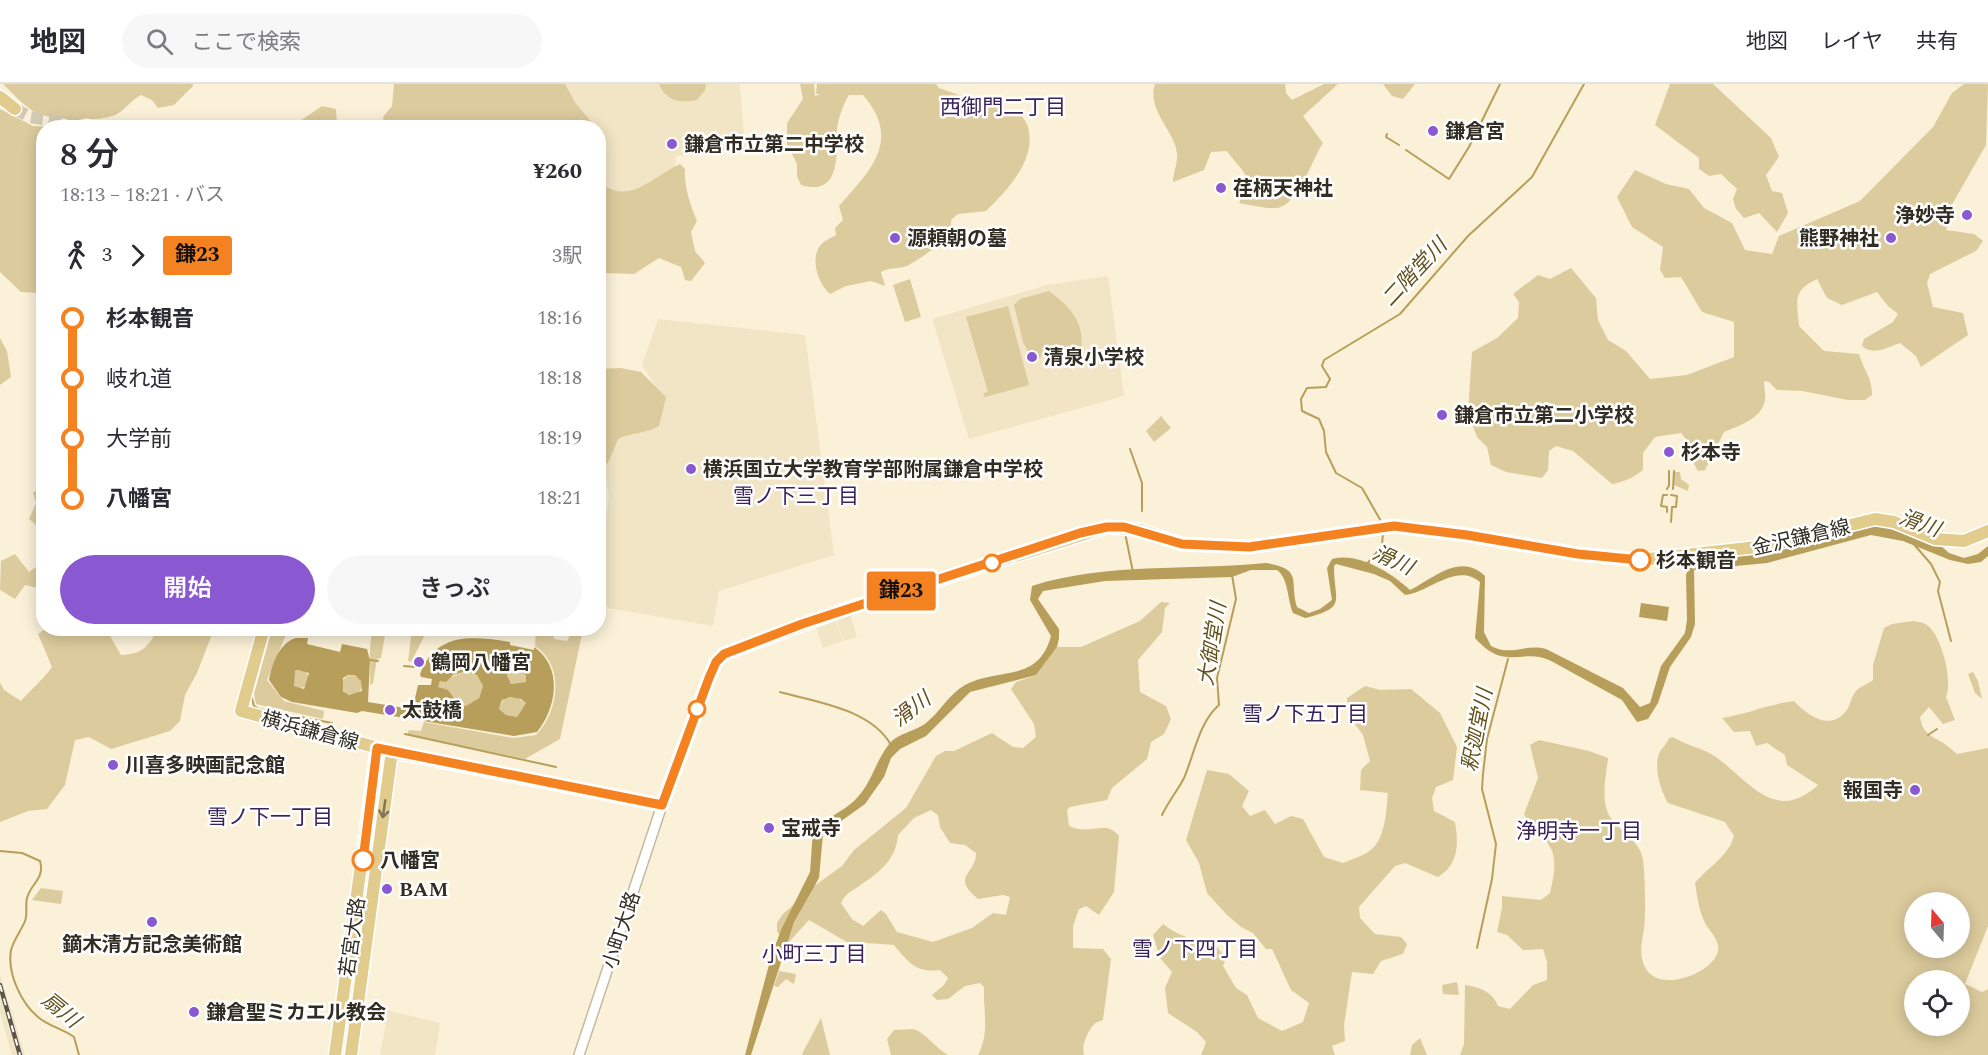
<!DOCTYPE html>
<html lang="ja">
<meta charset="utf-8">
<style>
:root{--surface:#fff;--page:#f7f7f7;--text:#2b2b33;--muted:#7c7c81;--line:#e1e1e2;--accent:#8a58d1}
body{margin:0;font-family:Spectral,"Noto Sans JP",serif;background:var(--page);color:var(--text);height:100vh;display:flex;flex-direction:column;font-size:22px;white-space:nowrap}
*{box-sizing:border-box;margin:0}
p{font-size:20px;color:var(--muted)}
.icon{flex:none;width:33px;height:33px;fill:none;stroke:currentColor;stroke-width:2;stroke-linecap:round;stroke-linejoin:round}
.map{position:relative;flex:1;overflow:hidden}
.panel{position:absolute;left:36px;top:36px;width:570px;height:516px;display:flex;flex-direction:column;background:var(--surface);border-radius:24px;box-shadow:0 3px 15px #0003}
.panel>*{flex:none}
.badge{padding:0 12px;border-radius:4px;font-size:21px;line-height:39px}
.needle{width:39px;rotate:341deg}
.buttons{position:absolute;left:1904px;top:808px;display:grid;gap:12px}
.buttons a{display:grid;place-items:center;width:66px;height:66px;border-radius:50%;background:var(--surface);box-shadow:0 3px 15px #0003;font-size:30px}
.map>.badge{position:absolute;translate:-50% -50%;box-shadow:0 0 0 3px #fff}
.legs{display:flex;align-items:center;gap:9px;height:66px;padding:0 24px;font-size:20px}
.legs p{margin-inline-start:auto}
.headline{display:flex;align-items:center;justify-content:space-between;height:102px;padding:0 24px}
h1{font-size:33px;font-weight:600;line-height:45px}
.primary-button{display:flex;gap:12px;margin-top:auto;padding:12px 24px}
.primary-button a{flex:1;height:69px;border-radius:36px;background:var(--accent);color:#fff;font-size:24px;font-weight:600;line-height:69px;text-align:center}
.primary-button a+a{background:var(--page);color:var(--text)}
ul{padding:0 24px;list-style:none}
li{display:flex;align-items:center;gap:21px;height:60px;font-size:22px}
li i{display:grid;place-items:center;width:9px;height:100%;margin:0 8px;background:currentColor}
li i::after{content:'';width:15px;height:15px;margin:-8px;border:4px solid;border-radius:50%;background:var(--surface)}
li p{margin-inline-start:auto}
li:first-child i{background:linear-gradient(#0000 50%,currentColor 0)}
li:last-child i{background:linear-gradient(currentColor 50%,#0000 0)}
header{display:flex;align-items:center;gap:36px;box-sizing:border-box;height:84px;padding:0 30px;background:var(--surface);border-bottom:2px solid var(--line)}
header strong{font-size:28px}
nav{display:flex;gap:33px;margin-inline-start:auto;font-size:21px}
.search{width:420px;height:54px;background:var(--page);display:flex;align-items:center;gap:15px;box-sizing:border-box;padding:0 21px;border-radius:33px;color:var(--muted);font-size:22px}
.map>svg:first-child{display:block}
.built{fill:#f1e5c5}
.green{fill:#dccb9d;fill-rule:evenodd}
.water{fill:#b79e5a;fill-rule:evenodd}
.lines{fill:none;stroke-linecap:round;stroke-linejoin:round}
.stream{stroke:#b79e5a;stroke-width:2}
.major-tunnel{stroke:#d3cab4;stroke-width:12;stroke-dasharray:12 6;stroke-linecap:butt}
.minor-casing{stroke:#c3baa2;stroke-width:12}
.major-casing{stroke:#fff;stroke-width:15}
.minor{stroke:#fff;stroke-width:9}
.major{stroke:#e1cb8d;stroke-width:12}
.rail-casing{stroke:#5b5649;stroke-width:4.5}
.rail{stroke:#fff;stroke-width:2;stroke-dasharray:7;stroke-linecap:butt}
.oneway{stroke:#807453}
.line-1-casing{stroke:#fff;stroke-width:14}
.line-1{stroke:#f58220;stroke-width:9}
.poi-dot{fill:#8a58d1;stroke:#fff;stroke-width:2}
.stop-1-dot{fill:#fff;stroke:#f58220;stroke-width:3}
.labels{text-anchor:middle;stroke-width:5;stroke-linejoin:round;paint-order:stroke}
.poi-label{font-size:20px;font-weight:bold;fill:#312d23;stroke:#fff;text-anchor:start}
.street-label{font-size:20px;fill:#312d23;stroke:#fff}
.stop-label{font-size:20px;font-weight:bold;fill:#312d23;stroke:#fff;text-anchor:start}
.neighbourhood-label{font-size:21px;fill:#3a225c;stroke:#fff}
.water-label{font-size:21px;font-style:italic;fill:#64521d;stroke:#fff}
</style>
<header>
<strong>地図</strong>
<div class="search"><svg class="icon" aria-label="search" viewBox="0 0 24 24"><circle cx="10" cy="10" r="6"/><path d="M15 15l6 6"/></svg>ここで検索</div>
<nav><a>地図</a><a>レイヤ</a><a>共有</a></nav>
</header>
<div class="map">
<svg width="1988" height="971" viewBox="0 0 1988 971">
<rect width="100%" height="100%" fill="#fbf1d8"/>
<path class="built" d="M552,0h188l5,66 -69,6 -2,23 -45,22 -30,-10 -1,-63 -5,-1z
M1108,192l16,120 -155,43 -37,-120 115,-34z
M658,235l147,16 29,220 -115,36 -6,35 -105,-18 -6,-11 1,-16 -4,-1 10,-83 -7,-48 7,-9 55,-40 -22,-35z
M850,531l7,22 -13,4 -8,-21z
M835,536l8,21 -20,7 -7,-21z
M0,891l15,47 10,33h-13l-12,-42z
M366,921l74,18 -5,32h-55l6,-31 -23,-5z"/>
<path class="green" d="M3,0h190v2l-19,19 -16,3 -6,-8 -11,-5c-10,5 -17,16 -26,20 -16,7 -64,6 -80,-3 -11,-6 -23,-19 -32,-28z
M394,0h171l11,20 20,23h-211l-2,-10 9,-11z
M659,0h47l-1,6 -8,10c-18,3 -30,2 -38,-16z
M800,0h14l1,12 6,-2h-5l1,-10h119l3,4 37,13 17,-4 15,15 11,-1c2,5 8,11 9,16 9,33 -21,63 -42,84l-28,3 -7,6c0,4 1,11 -1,15 -1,4 -40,31 -46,32 -9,2 -14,0 -23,5l4,14 -14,-5 -25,5 -16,8c-12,-10 -20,-35 -10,-48 3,-5 11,-8 16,-11l-1,-7 8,-8 -4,-14c32,-36 63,-66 24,-111h-14c-5,7 -12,27 -12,36 0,24 3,66 -36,54l-4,-9v-12l-10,-20v-21l16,-24z
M1155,0h130l1,9 6,7 32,-16h14l-35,32 20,27c-11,16 -24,62 -46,65 -11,1 -27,-3 -38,-5 14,-31 6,-27 -12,-52l-16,1 -7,18 -31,12c0,-9 5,-19 4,-28 -1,-22 -31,-44 -22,-70z
M1383,0h32l-12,15 -11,-3z
M1670,0h43l58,54 8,19 -13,18 6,16 10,2 6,20 -11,19 -18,-19 -15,5 -8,-9 -3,-10 4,-10 -16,-15 -12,2 -10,-7v-11l-44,-33z
M1964,0h24l-2,61 -36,63 1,11 -5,11 28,4 9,7 -7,10 -46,23 -3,9 6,24 30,6 5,22 -47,32 -5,-11 -16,-13c-14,5 -26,13 -38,3l2,-7 29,-17 5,-8 -10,-8 -11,-14 -35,13 -15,-7 -10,-19c-25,12 -20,22 -18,47l25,25 35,3c5,17 13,23 13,41l-7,5h-17l-46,-9 -25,-1 -8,-8 -5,-1c0,6 2,14 1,19 -3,19 -27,26 -41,32l-19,38 -7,1c-10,-17 -2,-21 -17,-38l-26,4 -12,16v17c-10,8 -19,12 -31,14l-39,-33 -17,-5 -7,5 -1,19 -6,8 -36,-6 -15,-7 -4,-18 -10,-10 -9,-24 4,-61 25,-14 21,-20 1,-16 -6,-8 25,-19 12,4 21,-11 25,30 2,22 10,20 18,11 24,28 37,-4 47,-18v-35l-32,-10 -21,-35 -16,1 -5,-8 3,-23 -31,-20 -15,-30 18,-27 31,14 23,5 15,19 28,15 13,27 27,4 7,-18 81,-35 73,-74 19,-34z
M322,22l14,3 1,18h-41l4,-6z
M0,25l33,17 19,1 -8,1 -1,180 -5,-15 -17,-1 -21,-20z
M680,80l5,5c-1,18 5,35 12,52l-6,11 4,19 10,12 -14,18 -6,-1 -4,-13 -22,-9 -25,16 -30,-1 -5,-10v-82c29,27 54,-5 81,-17z
M910,195l11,38 -16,5 -12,-37z
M1049,207c21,15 38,34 31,61l-9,4 -17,-5 -16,7 -8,-3 -7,-13 -9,-37 6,-6z
M1008,222l21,79 -44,12 -2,-4 5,-1 -22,-75z
M0,254l7,13 4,26 -11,8z
M621,284l20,4 25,25 -7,29c-13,8 -28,6 -41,13l-10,24 -6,3 -4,-15 1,-82z
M1161,332l10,12 -17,14 -8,-11z
M1674,388h6l1,7 8,6 -1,6 -14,-6z
M43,401v34l-6,7 -8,-7 7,-16 -3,-10z
M15,470l14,18 11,-8 3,-5v34v-4l-18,-4 -10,14 -15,-9 1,-29z
M1161,518l9,1 -5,5 -3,24 -24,28 2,32 26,14 5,13 -7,15 -13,8 -4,17 -35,29 -5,12 -37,7 -3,3 2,16c21,10 37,-7 50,10l-5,56 -15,23 -13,-9 -7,3 -6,17v22l30,1 8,10 -8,61 -8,3c-7,8 -14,21 -11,32h-106c12,-22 5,-45 6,-68l-4,-4 -15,3 -17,13 -11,1 -5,-5 12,-10 4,-7 -8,-8c-24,3 -31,-7 -46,-25l-28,-2 -14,2 -43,-25 -20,22 -12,-10v-9l5,-8 31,-28 29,-21 12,-16 52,-42 30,-52 9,-5h9l38,-18 21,14 10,1 13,-11 -2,-13 -23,-35 5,-7 20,-7 21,-28h24l59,-26zM931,726l7,5 2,12 10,16 15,2 11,8c0,22 -26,23 2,46l25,-4 7,2 -4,18 -13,-2 -21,15 -39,14 -36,-10 -11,-18 -5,-4 -18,16 -11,-7 -11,-16c5,-11 12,-12 21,-19 19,-13 34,-25 36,-49l16,-17z
M1913,537c5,1 10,1 14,4 15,11 26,56 19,72l9,23 -12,4 -14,-17 -9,10c3,18 12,19 25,27 4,3 8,7 12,10l31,-6v178l-23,58 17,8 6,-3v66h-528l4,-11 1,-59c14,2 28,7 33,21l12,3 23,-24 14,-5v-18l-4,-13 -20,1 -16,-15 -10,-3 5,-24v-12l39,4 9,-7c3,-13 8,-33 0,-46 -6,-13 -19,-19 -26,-33l14,-36 -8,-33 9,-5 50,11 19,7c-2,18 -7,38 0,55 8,18 32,25 35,47 2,16 3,53 1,69 -2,12 -5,24 0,36 12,31 70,8 74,-14 2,-11 -8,-19 -13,-28 -6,-12 -8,-27 -10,-40 13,-16 33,-26 39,-47l-9,-14 -57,-19c-8,-14 -16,-39 -7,-53 3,-4 6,-7 8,-12l4,-1c14,9 30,11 43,20 34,25 60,67 102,28l-31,-20 -2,-10 -18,-12 -11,3 -6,-15 -16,1 -12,-14c25,-4 47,-14 72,-17 13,14 36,31 52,10 5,-6 5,-16 11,-21 4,-4 11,-6 16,-10v-15l11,-37 8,-4zM1914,819h45v45h-45zM1914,897h45v45h-45z
M373,544l13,1 -5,29 -4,1 -4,24 -3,2c1,-20 -2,-37 3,-57z
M45,545h61l15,26c22,-1 27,-8 37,-26h56l-17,44 -12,22 -5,26 -10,10 -59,18 -22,-12 -14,3 -10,45 -18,24 -19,2 -28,11v-140l4,8 17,11c10,-12 22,-21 31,-34l-14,-33z
M272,545h13v8l-18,43 17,21 40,10 -1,8 -67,-15 -2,-10z
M412,545h16l-17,33 -3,-1z
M536,545l17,2 1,8 13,2 7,-12h9l-23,110 -35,20 -118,-24 2,-5 12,1 3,-9 89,16 23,-3c23,-23 29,-70 -1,-89z
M512,584h6l10,11 -2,3 -15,2 -4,-9z
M291 595a9 9 0 1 1 18 0a9 9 0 1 1-18 0Z
M467,587l10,4 6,11 -4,12 -13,8 -8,-2 -7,-9 -13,-8 2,-6z
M1973,588l5,9 4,18 -7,-6 -7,-19z
M342 601a10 10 0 1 1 20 0a10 10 0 1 1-20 0Z
M1365,602l15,4 31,-1 29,24 17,34 -4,33 -17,7 -4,11 2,13 21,11c4,24 3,42 -17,55l-33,-14 -10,3 -36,41 1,11 15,16 26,3 6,7 -4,10 -22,7 -8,13 -21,-2 -8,53 1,16 -13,5 3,9h-134l5,-13 -9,-10 -29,-19 -3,-25 7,-16 -12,-14 -7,-23 10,-11c12,10 34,19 49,17l14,17 -3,8 13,22 11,7 11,23 24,13 21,-9 6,-19 -18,-13 -19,-41h-6l-13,-16 -12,-6 -15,-13 -19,-21 -8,-30 -13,-23 21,-70 22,4 20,17 -7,15 8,10 15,-6 10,14 16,-8 12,3 21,38 19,6c9,-4 24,-8 30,-15 13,-13 13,-38 15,-55l-28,-3 1,-20 9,-9 -7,-26 -15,-20 -1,-17z
M516,613l10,6 -9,14 -11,-2 -7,-6 5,-11z
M41,804l22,3 -2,13 -29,-4z
M779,887l17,3 -2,10 -8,-5 -8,8 -4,-1z
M1457,898l2,13 -16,-1 -1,-9z
M821,934l9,37h-28l1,-3z
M914,945c14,6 20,18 34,26h-57l-4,-16 7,-9z
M1420,954l7,17h-17l2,-10z"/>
<path class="water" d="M1881,442l59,19 9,8 15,5 14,-4 10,-8v10l-7,6 -13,2 -18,-4 -47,-19 -32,-6 -104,28 -73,7 1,54 -4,13 -21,30 -12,36 -10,16 -11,3 -15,-22 -69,-38c-32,-16 -47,11 -78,-24l5,-56c-24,-20 -50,10 -75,13l-15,-14 -16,-7 -38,-10 -2,2c0,36 14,41 -29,52l-12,-5c-6,-14 -4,-34 -16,-43h-26l-19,7 -127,4 -62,10 -5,8 21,30v9l-2,9 -21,28 -66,17 -44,44 -26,13 -9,9 -7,19 -19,27 -42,30 -4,44 -25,44 -43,133h-6l26,-98 10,-27 29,-58 3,-42c12,-11 29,-18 41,-29 18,-17 21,-40 36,-58 7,-9 26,-12 36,-20 14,-11 23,-29 39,-38 32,-18 73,-1 86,-49l-21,-36 2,-14c74,-24 156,-15 234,-23 38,7 23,17 31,44l12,6 11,-4 12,-9 -5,-32 5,-9c27,-7 59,14 78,31 24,-12 50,-38 75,-14l-1,56 7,14c20,11 35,-3 55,3l77,39 17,19 10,-4 11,-37 24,-33 2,-13 -1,-45 4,-10 9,-4 78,-11 91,-23z
M1641,519l28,4 -2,14 -28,-4z
M296,554h12l-1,6 33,8 2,-8 25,5 3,11 -2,42 43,7 2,-2 5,-22h13l1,-6 -11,-2 -1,-3c16,-42 52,-38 90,-32v3l24,5v-3c29,20 23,60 3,85l-23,4 -152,-25 -5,2 -65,-11 -11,-5 -12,-17c3,-16 10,-37 27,-42zM512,584h6l8,8v6l-15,2 -4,-9zM298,586l11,3 -5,16 -10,-3 1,-15zM467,587l10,4 6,11 -4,12 -13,8 -8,-2 -10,-14 -10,-3 2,-6 6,1 7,-7zM348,591h7l6,6 1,10 -13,4 -6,-4v-13zM510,613l11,2 5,4 -9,14 -11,-2 -7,-6 3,-9z"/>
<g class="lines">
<path class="stream" d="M1387,50l-1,3 13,8
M1406,66l43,29 20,-32 31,-63
M1130,365l12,34v28
M1669,402v-15
M1667,405l1,-2
M1673,405l1,-18
M1667,428v-5l-6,-1 2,-11h4
M1671,438l1,-15h4l1,-11 -6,-1
M1382,439l-20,-35 -26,-15 -10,-21 -2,-21 -5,-12 -17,-8 -1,-12 6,-11 19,-1 4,-8 -8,-13 2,-6 76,-46 68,-78 64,-59 52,-93
M1125,449l8,39
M1912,458l19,22 9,18 -2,9 13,50
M1366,481l16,-19 1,-14
M370,576l8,1
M404,582l11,1
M780,608c36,10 91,17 111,53
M251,611l3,11 5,3 73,14
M405,650l151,33
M1928,651l9,-6
M1162,731c6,-13 16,-25 22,-37 10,-23 15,-56 35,-73l-2,-27 19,-79 -4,-24
M0,767l22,2 18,8c5,18 -9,22 -13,37 -2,7 1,16 -2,23 -4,10 -11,18 -14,29 -4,23 10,53 27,67 10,9 25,12 36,20l5,18
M1477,864l15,-69 4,-35 -14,-55 1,-15 4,-35 21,-80"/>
<path class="major-tunnel" d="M15,25l15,8 56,9"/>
<g class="minor-casing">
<path id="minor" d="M579,971l83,-250"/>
</g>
<g class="major-casing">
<path id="major" d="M0,13l15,12
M86,42l15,2
M264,544l-23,83 156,42 265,52 47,-127 7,-16 8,-8 122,-45 261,-82 33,3 42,14 67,3 145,-21 73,9 111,19 62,6 127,-14 108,-27 19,3 41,17 29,2 24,-10
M335,971l42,-307
M351,971l41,-304"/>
</g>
<use href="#minor" class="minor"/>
<use href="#major" class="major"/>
<g class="rail-casing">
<path id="rail" d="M0,901l20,70"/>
</g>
<use href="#rail" class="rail"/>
</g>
<defs><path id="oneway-shaft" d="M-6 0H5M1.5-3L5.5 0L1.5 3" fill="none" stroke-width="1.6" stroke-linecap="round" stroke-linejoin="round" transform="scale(1.5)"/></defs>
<use class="oneway" href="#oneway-shaft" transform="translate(384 725) rotate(98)"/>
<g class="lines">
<g class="line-1-casing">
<path id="line-1" d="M363,776l14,-112 285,57 47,-127 7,-16 8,-8 78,-30 278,-91 27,-6h17l58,17 67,3 145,-21 73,9 111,19 62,6"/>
</g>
<use href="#line-1" class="line-1"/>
</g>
<g class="poi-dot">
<circle cx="1433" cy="47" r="6"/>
<circle cx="672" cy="60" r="6"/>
<circle cx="1221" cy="104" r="6"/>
<circle cx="1967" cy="131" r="6"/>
<circle cx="895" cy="154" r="6"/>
<circle cx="1891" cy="154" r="6"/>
<circle cx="1032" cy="273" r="6"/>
<circle cx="1442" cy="331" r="6"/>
<circle cx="1669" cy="368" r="6"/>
<circle cx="691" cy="385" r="6"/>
<circle cx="419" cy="578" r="6"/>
<circle cx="390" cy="626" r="6"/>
<circle cx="113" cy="681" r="6"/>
<circle cx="1915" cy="706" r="6"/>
<circle cx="769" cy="744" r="6"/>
<circle cx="387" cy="805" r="6"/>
<circle cx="152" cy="838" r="6"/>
<circle cx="194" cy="928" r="6"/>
</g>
<g class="stop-1-dot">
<circle cx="1640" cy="476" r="10"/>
<circle cx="992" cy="479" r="8"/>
<circle cx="697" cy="625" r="8"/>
<circle cx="363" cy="776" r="10"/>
</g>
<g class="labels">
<g class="poi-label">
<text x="1445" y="54">鎌倉宮</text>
<text x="684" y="67">鎌倉市立第二中学校</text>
<text x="1233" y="111">荏柄天神社</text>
<text x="1955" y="138" text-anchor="end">浄妙寺</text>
<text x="907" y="161">源頼朝の墓</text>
<text x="1879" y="161" text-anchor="end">熊野神社</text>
<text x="1044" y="280">清泉小学校</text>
<text x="1454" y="338">鎌倉市立第二小学校</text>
<text x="1681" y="375">杉本寺</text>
<text x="703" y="392">横浜国立大学教育学部附属鎌倉中学校</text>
<text x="431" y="585">鶴岡八幡宮</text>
<text x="402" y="633">太鼓橋</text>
<text x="125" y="688">川喜多映画記念館</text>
<text x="1903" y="713" text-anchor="end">報国寺</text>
<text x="781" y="751">宝戒寺</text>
<text x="399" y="812">BAM</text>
<text x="152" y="867" text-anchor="middle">鏑木清方記念美術館</text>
<text x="206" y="935">鎌倉聖ミカエル教会</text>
</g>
<g class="street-label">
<text transform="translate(1801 453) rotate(-13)" y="7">金沢鎌倉線</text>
<text transform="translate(310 646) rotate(15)" y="7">横浜鎌倉線</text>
<text transform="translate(621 846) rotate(-72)" y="7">小町大路</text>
<text transform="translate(352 853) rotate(-82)" y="7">若宮大路</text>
</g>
<g class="stop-label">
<text x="1656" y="483">杉本観音</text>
<text x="380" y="783">八幡宮</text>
</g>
<g class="neighbourhood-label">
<text x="1003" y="30">西御門二丁目</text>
<text x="796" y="419">雪ノ下三丁目</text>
<text x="1305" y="637">雪ノ下五丁目</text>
<text x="270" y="740">雪ノ下一丁目</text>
<text x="1579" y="754">浄明寺一丁目</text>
<text x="1195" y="872">雪ノ下四丁目</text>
<text x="814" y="877">小町三丁目</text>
</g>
<g class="water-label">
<text transform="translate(1414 188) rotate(-47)" y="7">二階堂川</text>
<text transform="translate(1920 439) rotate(20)" y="7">滑川</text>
<text transform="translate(1393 476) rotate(24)" y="7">滑川</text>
<text transform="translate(1212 560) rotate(-81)" y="7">大御堂川</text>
<text transform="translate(911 625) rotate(-37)" y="7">滑川</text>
<text transform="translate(1477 646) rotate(-79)" y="7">釈迦堂川</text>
<text transform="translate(61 926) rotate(39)" y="7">扇川</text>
</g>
</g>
</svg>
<div class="buttons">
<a><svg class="needle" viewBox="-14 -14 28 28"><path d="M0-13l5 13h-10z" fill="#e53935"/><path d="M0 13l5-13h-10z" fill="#7c7c81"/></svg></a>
<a><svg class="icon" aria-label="locate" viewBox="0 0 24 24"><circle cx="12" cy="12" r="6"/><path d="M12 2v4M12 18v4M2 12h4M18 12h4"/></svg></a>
</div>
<b class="badge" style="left:901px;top:507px;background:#f58220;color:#111">鎌23</b>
<section class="panel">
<div class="headline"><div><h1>8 分</h1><p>18:13 – 18:21 · バス</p></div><b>¥260</b></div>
<div class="legs"><svg class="icon" aria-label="walk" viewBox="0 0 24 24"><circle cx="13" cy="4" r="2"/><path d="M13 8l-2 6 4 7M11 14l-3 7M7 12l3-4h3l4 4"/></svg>3<svg class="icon" aria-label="forward" viewBox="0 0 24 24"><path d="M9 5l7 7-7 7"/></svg><b class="badge" style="background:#f58220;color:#111">鎌23</b><p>3駅</p></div>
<ul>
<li><i style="color:#f58220"></i><b>杉本観音</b><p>18:16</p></li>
<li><i style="color:#f58220"></i><span>岐れ道</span><p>18:18</p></li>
<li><i style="color:#f58220"></i><span>大学前</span><p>18:19</p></li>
<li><i style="color:#f58220"></i><b>八幡宮</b><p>18:21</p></li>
</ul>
<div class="primary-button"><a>開始</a><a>きっぷ</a></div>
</section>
</div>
